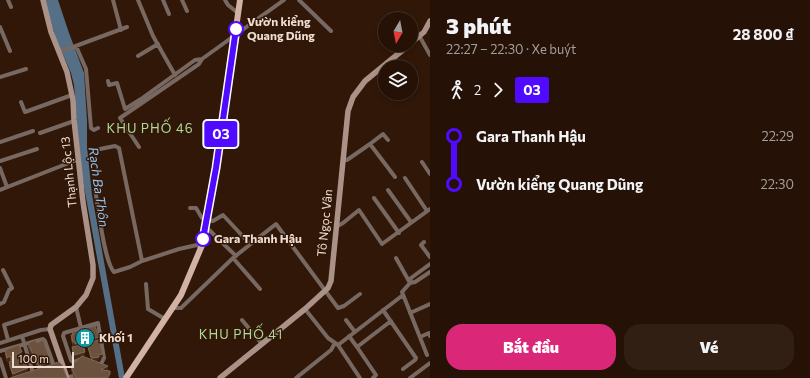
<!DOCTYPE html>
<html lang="vi">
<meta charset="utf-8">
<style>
:root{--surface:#251105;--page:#311f13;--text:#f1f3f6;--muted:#a39d9a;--line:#423127;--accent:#db2777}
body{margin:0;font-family:Commissioner,sans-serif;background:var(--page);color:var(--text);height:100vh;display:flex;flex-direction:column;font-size:15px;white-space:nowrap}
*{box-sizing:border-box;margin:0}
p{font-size:13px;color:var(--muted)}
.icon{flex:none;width:22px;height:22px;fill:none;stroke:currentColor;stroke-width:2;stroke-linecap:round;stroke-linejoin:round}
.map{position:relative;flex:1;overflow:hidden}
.side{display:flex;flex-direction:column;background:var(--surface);width:380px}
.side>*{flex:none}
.badge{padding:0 8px;border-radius:3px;font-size:14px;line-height:26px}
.needle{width:26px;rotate:190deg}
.buttons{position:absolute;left:378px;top:12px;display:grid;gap:8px}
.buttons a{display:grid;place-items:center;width:40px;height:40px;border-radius:50%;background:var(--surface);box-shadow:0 2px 6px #0003,0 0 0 1px var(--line);font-size:20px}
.scale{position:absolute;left:12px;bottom:10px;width:62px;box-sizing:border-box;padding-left:4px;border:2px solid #efddd2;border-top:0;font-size:11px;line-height:14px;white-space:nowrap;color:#efddd2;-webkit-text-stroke:3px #311707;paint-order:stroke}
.map>.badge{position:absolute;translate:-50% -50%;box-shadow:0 0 0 2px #fff}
.legs{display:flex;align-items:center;gap:6px;height:44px;padding:0 16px;font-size:13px}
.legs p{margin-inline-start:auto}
.summary{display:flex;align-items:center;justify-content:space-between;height:68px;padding:0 16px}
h1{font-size:22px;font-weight:800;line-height:30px}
.cta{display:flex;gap:8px;margin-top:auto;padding:8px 16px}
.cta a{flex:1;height:46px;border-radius:16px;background:var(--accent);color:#fff;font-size:16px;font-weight:800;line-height:46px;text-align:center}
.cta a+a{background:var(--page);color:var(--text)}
ul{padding:0 16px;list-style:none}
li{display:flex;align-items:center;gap:14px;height:48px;font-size:15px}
li i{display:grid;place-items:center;width:6px;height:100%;margin:0 5px;background:currentColor}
li i::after{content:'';width:10px;height:10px;margin:-5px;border:3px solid;border-radius:50%;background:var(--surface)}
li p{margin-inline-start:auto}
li:first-child i{background:linear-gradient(#0000 50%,currentColor 0)}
li:last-child i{background:linear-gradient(currentColor 50%,#0000 0)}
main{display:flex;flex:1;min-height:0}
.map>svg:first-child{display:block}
.water{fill:#556f87}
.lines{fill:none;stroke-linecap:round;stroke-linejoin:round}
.street{stroke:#786862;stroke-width:4}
.secondary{stroke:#ab9288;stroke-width:5.5}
.primary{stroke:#d3b2a6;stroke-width:6}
.wall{fill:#5b422d;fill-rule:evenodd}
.shaded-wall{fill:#442a17}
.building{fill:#6b523f;stroke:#806856}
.line-1-casing{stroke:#fff;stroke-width:9}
.line-1{stroke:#4f0aff;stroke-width:6}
.stop-1-dot{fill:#fff;stroke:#4f0aff;stroke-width:2}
.labels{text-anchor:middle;stroke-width:3;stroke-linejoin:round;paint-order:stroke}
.stop-label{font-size:12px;font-weight:bold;fill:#efddd2;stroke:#311707;text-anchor:start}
.street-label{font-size:12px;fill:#efddd2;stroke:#311707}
.poi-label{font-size:12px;font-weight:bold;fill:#efddd2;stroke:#311707;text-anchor:start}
.neighbourhood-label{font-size:13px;letter-spacing:1px;fill:#aed997;stroke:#311707}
.water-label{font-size:13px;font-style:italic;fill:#96c4ef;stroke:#311707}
</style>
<main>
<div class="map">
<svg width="430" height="378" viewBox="0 0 430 378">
<rect width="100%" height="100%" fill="#311707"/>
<path class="water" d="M45,0h13l11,33 15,40 3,47v26l5,49 33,183h-6l-34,-186 -8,-49 -1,-35 -2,-23 -3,-12 -16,-37z"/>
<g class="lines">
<path class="street" d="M8,0l3,7
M113,0l8,30
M138,0l15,36 22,39
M163,0l6,14
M182,0l5,11
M225,0l3,5 10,8
M299,0l32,31
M0,27l10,24
M420,37l10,18
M76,46l10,23 5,59 3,2 4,-2
M58,51l15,-4 54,-20
M138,56l20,-12
M0,77l26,-8
M108,81l1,4 8,-2 8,26 16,-10 54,-39 7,-1 82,-59
M21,102l4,10 47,-17
M40,133l34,-12
M0,142l33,-11
M370,144l13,-10 5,6
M139,147l-19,-29 79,-54 3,-5
M100,149l15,-3 4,2 23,113
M343,160h4l23,-16 25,33
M0,161l37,-12
M422,162l8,12
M0,168l7,19
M405,178l22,33
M95,189c3,16 9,73 19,83l16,-5 12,-6 37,-12 18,-4 4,3
M0,190l79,-31
M388,190l23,32
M374,198l25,35
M190,208h6l6,10 5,4
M207,220l6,1 10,-6 27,29
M206,227l30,29
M336,227l7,-4 16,-13 23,34 48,-35
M424,242l-3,3 9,12
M233,258l27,31
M396,258l14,25
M410,283l5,-1 15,-10
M146,284l2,25 17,10
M0,304l4,-2 5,-12 3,-2 -9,-18
M76,307l5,21 -17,5 -1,3 8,24 2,2 8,-3
M172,308h9l52,-50 43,-34 62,84 6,-2 16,-12
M305,309l23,29 10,7 22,33
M383,310l33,48 -1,2 -12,9
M410,313l20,-9
M242,320l20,24
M346,320l9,12
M81,328l17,-5 6,35 -3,6h-4
M22,336l11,37
M349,336l8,11 34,-26
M420,337l9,-4 1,3
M8,340l-4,-15 37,-12
M0,343l41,-13 9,-1
M338,345l65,-50
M357,347l19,28 -3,3
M0,351l43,-12 2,2 9,25 -3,1
M427,355l-25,-63 8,-9 1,-5 19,-14
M0,359l6,19
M67,378l9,-3 1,3
M296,378l35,-28 4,-7
M410,378l20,-15"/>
<path class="secondary" d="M43,0l8,32 16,40 6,28 1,20 9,82 10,63v13l-7,17 -10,12 -25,18 -1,4 17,49
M411,43l13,-11 6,-11
M220,378l85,-69 23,-21 3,-7 17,-170 5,-14 12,-16 44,-36"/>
<path class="primary" d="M126,378l55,-83 22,-52 13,-75 24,-168"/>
</g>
<path class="wall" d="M72,332l27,8 4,17 -4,1v2l-4,1 13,10 2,4v3h-36l-3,-8v-4l11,-9 -8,2 -2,-8v-4h3v-1l-2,1 -2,-7v-5h1zM87,345v1l4,14 -8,-4h2l-1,-10z
M36,340l1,3 6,-3 8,22v3l8,-3 3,3 5,13h-57l3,-1 -4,-11v-4h2l-1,-1 -3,1 -2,-7v-5l14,-5 3,7v5l-4,1 1,1 4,-2 5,11v4l10,-3 -10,-21v-5z"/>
<path class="shaded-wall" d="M99,337v5l-12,1v2l-12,3v-4z
M73,342h2v4l-2,1z
M22,352v5l-6,2v-4z
M85,352v4l-11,3v-4z
M103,354v3l-4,1v2l-6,2v-4l5,-3z
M10,356v5l-3,1v-4z
M51,362v4l-12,4v-4z
M108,366v5l-7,-1z
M28,368v5l-15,5v-4z
M110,371v7h-3z"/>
<path class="building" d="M95,326l4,11 -24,7v-2h-2l-2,-7h2l-1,-3z
M36,340l1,3 6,-3 8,22 -12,4 -11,-23z
M99,340l4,14 -5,1 1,2 -6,1 -1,-1h-1l-4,-14z
M19,345l3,7 -6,3 3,4 4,-2 5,11 -15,6 -4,-12 3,-1 -2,-5 -3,2 -2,-8z
M83,345l2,7 -11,3 -2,-8z
M82,356l26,10 -7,4 9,1v3l-3,4h-31l-5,-12z
M59,362l3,3 5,13h-57z"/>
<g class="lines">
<g class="line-1-casing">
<path id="line-1" d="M203,239l13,-71 20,-139"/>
</g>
<use href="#line-1" class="line-1"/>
</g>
<defs>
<g id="building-disc" transform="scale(1)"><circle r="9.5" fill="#0f9aa8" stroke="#311707"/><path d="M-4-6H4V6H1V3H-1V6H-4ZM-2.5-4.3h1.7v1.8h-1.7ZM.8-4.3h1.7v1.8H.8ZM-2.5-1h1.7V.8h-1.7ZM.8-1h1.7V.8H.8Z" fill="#fff"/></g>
</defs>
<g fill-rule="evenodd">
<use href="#building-disc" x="85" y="338"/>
</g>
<g class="stop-1-dot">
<circle cx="236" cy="29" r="7"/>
<circle cx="203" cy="239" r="7"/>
</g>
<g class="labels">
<g class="stop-label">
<text x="247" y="26">Vườn kiểng<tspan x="247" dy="14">Quang Dũng</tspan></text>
<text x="214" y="243">Gara Thanh Hậu</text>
</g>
<g class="street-label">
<text transform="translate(69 172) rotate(-96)" y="4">Thạnh Lộc 13</text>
<text transform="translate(325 223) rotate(-84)" y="4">Tô Ngọc Vân</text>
</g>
<g class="poi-label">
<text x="99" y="342">Khối 1</text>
</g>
<g class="neighbourhood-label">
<text x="150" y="133">KHU PHỐ 46</text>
<text x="241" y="339">KHU PHỐ 41</text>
</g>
<g class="water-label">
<text transform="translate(99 187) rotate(82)" y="5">Rạch Ba Thôn</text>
</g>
</g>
</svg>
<div class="buttons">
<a><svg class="needle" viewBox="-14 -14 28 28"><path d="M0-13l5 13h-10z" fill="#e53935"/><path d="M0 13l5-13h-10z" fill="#a39d9a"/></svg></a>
<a><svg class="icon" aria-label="layers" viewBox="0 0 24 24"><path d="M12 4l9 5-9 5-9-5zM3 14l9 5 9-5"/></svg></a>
</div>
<div class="scale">100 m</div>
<b class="badge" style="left:221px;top:134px;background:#4f0aff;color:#fff">03</b>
</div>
<section class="side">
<div class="summary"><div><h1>3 phút</h1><p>22:27 – 22:30 · Xe buýt</p></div><b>28 800 ₫</b></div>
<div class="legs"><svg class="icon" aria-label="walk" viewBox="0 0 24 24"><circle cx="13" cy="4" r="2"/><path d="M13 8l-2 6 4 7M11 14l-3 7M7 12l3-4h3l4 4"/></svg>2<svg class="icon" aria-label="forward" viewBox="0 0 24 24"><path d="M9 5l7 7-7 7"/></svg><b class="badge" style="background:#4f0aff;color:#fff">03</b></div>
<ul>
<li><i style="color:#4f0aff"></i><b>Gara Thanh Hậu</b><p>22:29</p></li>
<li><i style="color:#4f0aff"></i><b>Vườn kiểng Quang Dũng</b><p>22:30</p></li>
</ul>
<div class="cta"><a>Bắt đầu</a><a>Vé</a></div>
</section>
</main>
